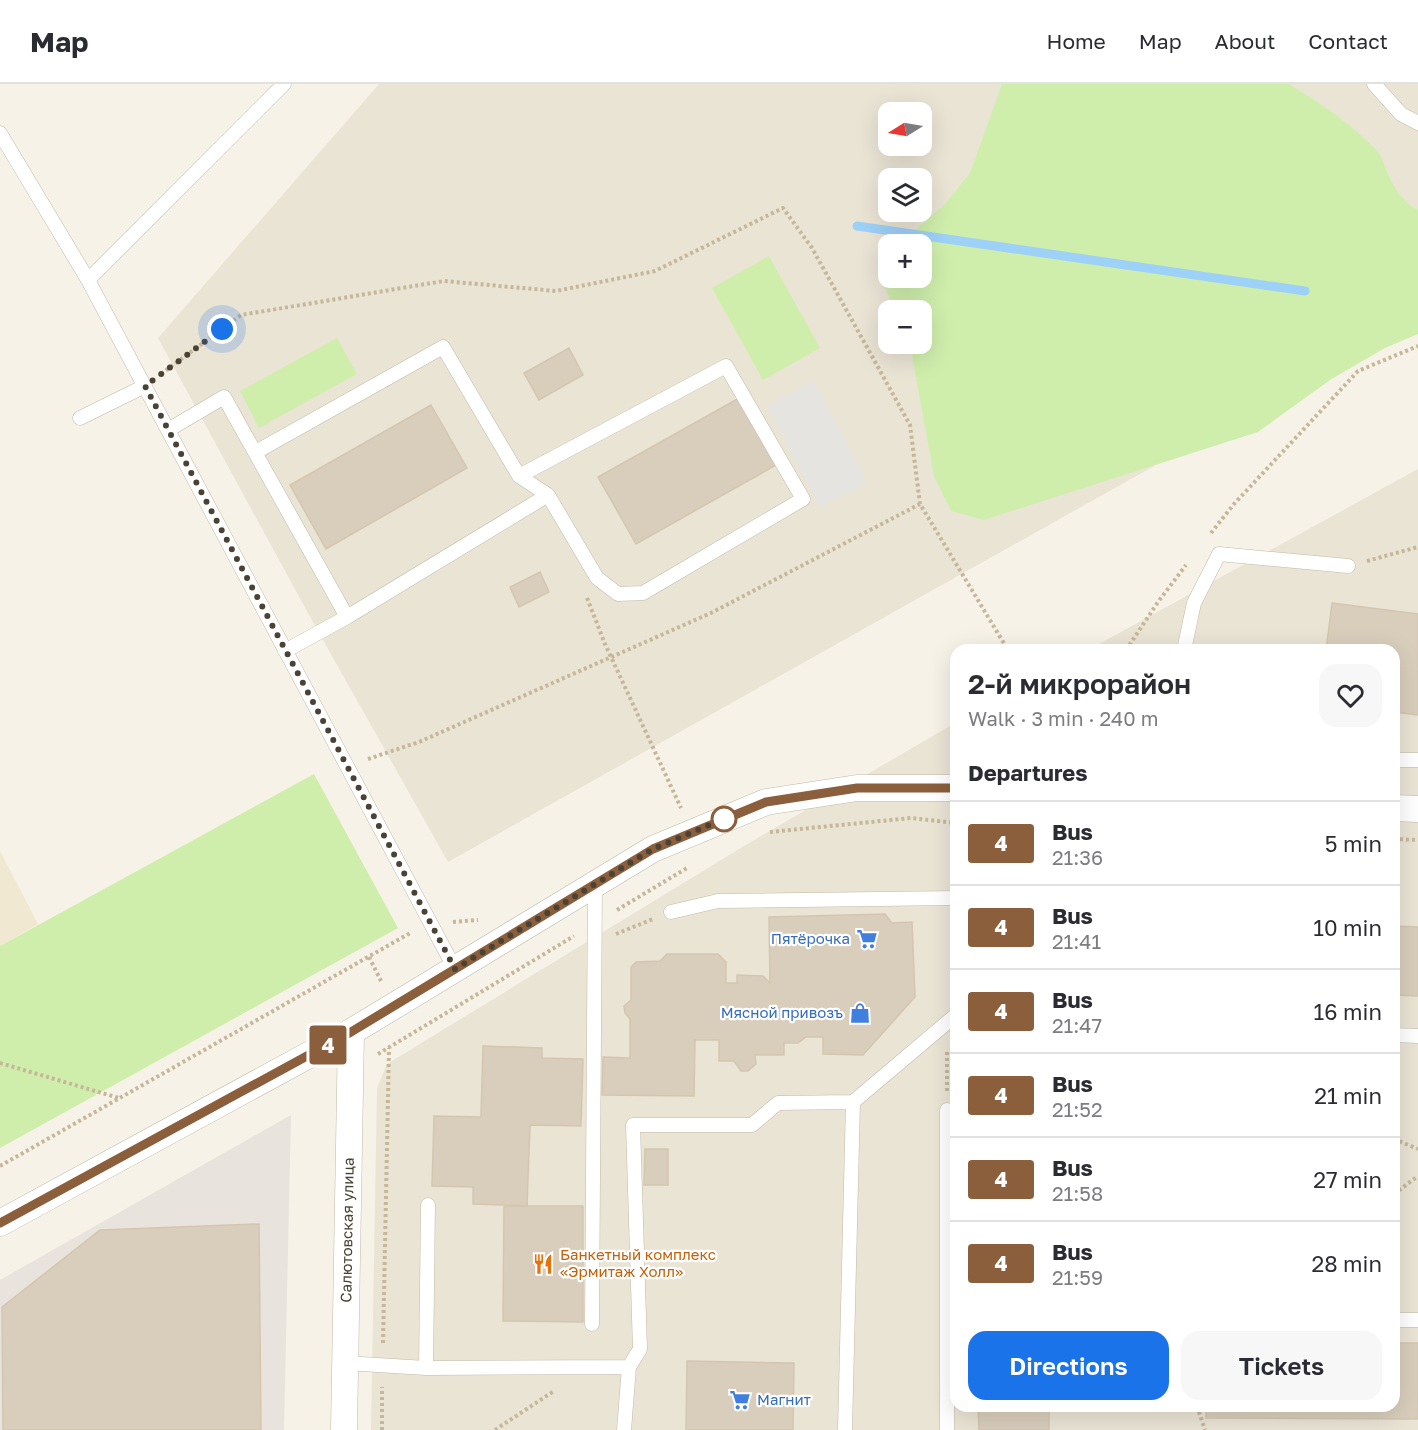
<!DOCTYPE html>
<meta charset="utf-8">
<style>
:root{--surface:#fff;--page:#f7f7f7;--text:#2b2b33;--muted:#7c7c81;--line:#e1e1e2;--accent:#1a73e8}
body{margin:0;font-family:"Golos Text",sans-serif;background:var(--page);color:var(--text);height:100vh;display:flex;flex-direction:column;font-size:22px;white-space:nowrap}
*{box-sizing:border-box;margin:0}
p{font-size:20px;color:var(--muted)}
.icon{flex:none;width:33px;height:33px;fill:none;stroke:currentColor;stroke-width:2;stroke-linecap:round;stroke-linejoin:round}
.map{position:relative;flex:1;overflow:hidden}
.details{position:absolute;left:950px;top:560px;width:450px;height:768px;display:flex;flex-direction:column;background:var(--surface);border-radius:18px;box-shadow:0 6px 24px #0002}
.details>*{flex:none}
.badge{padding:0 12px;border-radius:4px;font-size:21px;line-height:39px}
.needle{width:39px;rotate:259deg}
.controls{position:absolute;left:878px;top:18px;display:grid;gap:12px}
.controls a{display:grid;place-items:center;width:54px;height:54px;border-radius:12px;background:var(--surface);box-shadow:0 6px 24px #0002;font-size:30px}
.you{position:absolute;width:30px;height:30px;margin:-15px;border:4px solid #fff;border-radius:50%;background:#1a73e8;box-shadow:0 0 0 9px #1a73e833}
.map>.badge{position:absolute;translate:-50% -50%;box-shadow:0 0 0 3px #fff}
h2{padding:0 18px;font-size:22px;line-height:54px}
.round{display:grid;place-items:center;flex:none;width:63px;height:63px;border-radius:18px;background:var(--page)}
.head{display:flex;align-items:center;justify-content:space-between;height:102px;padding:0 18px}
h1{font-size:28px;font-weight:600;line-height:45px}
.button{display:flex;gap:12px;margin-top:auto;padding:12px 18px}
.button a{flex:1;height:69px;border-radius:18px;background:var(--accent);color:#fff;font-size:24px;font-weight:600;line-height:69px;text-align:center}
.button a+a{background:var(--page);color:var(--text)}
ul{padding:0;list-style:none}
li{display:flex;align-items:center;gap:18px;height:84px;padding:0 18px;border-top:2px solid var(--line)}
li div{flex:1}
li b{display:block;font-size:22px}
li em{font-style:normal}
li .badge{min-width:66px;font-weight:700;text-align:center}
header{display:flex;align-items:center;gap:36px;box-sizing:border-box;height:84px;padding:0 30px;background:var(--surface);border-bottom:2px solid var(--line)}
header strong{font-size:28px}
nav{display:flex;gap:33px;margin-inline-start:auto;font-size:21px}
.map>svg:first-child{display:block}
.residential{fill:#eae4d5;fill-rule:evenodd}
.industrial{fill:#e8e3dc}
.education{fill:#f0e8d0}
.green{fill:#cfeeac}
.parking{fill:#e6e4e0}
.lines{fill:none;stroke-linecap:round;stroke-linejoin:round}
.stream{stroke:#9ed1f8;stroke-width:9}
.building{fill:#d9cebc;stroke:#d4c6ae;stroke-width:1.5}
.service-casing{stroke:#c2baa9;stroke-width:15}
.minor-casing{stroke:#c2baa9;stroke-width:27}
.path{stroke:#c6b799;stroke-width:4;stroke-dasharray:3 3;stroke-linecap:butt}
.service{stroke:#fff;stroke-width:14}
.minor{stroke:#fff;stroke-width:26}
.line-casing{stroke:#fff;stroke-width:14}
.line{stroke:#8b5e3c;stroke-width:9}
.walk{stroke:#4a4235;stroke-width:6;stroke-dasharray:0 10.8}
.stop-dot{fill:#fff;stroke:#8b5e3c;stroke-width:3}
.labels{text-anchor:middle;stroke-width:4.5;stroke-linejoin:round;paint-order:stroke}
.shop-label{font-size:15px;fill:#366cbe;stroke:#fff;text-anchor:end}
.street-label{font-size:15px;fill:#4a4235;stroke:#fff}
.food-label{font-size:15px;fill:#c56008;stroke:#fff;text-anchor:start}
</style>
<header>
<strong>Map</strong>
<nav><a>Home</a><a>Map</a><a>About</a><a>Contact</a></nav>
</header>
<div class="map">
<svg width="1418" height="1346" viewBox="0 0 1418 1346">
<rect width="100%" height="100%" fill="#f6f2e8"/>
<path class="residential" d="M379,0h1039v234l-970,544 -134,-238 -156,-286zM888,28h33v34h-33zM888,94h33v34h-33zM888,160h33v34h-33zM888,226h33v34h-33z
M1418,385v961h-1047l6,-342 10,-24 357,-218 211,-123 1,683h438v-756l-304,-1z"/>
<path class="industrial" d="M291,1031l-7,315h-284v-150z"/>
<path class="education" d="M0,767l38,73 -38,22z"/>
<path class="green" d="M1002,0h287c31,19 63,40 88,67 5,5 7,14 10,21 6,14 16,31 31,38v124l-33,14 -55,32 -72,52 -274,88 -33,-9 -17,-35 -24,-132h11v-34h-26l-10,-23 -4,-33 7,-6v30h33v-34h-27l27,-19 24,-21 25,-31z
M769,172l51,92 -57,32 -51,-92z
M337,254l20,36 -98,54 -19,-37z
M314,690l84,154 -398,220v-202z"/>
<path class="parking" d="M814,297l53,102 -47,24 -53,-101z"/>
<g class="lines">
<path class="stream" d="M857,142l448,65"/>
</g>
<path class="building" d="M569,264l14,27 -44,25 -15,-27z
M739,314l37,67 -140,79 -38,-67z
M431,321l36,63 -141,81 -36,-64z
M540,488l9,20 -30,15 -9,-20z
M1332,519l86,11v101l-24,-3v-62h-68z
M885,830l7,9 20,-1 3,75 -52,58 -40,-1v-17h-17l-8,6h-14v12h-29l1,9 -8,7h-7l-7,-10h-15v-21h-24l-1,56 -92,-1 1,-38 27,1v-39l-5,-6 -1,-7 7,-6v-33l5,-5 24,-1 7,-7h51l8,8v21h11v-8l26,1 7,7 -1,-66z
M1394,842l24,1v69l-24,-1z
M483,962l59,2v10l41,1 -2,67 -51,-1 -3,81 -54,-2v-17l-41,-1 2,-70 47,1z
M645,1065h23v36h-24z
M504,1122h79v116l-80,-1z
M259,1140l2,206h-258l-1,-123 98,-77z
M1394,1259h24v76l-212,-1v-12h188z
M687,1277l107,2 -1,67h-107z
M978,1322h71v24h-70z"/>
<g class="lines">
<g class="service-casing">
<path id="service" d="M1374,0l27,30 17,9
M0,49l88,147 367,689
M88,196l196,-196
M80,334l65,-32
M168,346l56,-33 123,220
M256,368l187,-105 76,129 29,19 -201,122 -62,34
M519,392l207,-110 77,133 -160,94 -25,1 -21,-16 -49,-83
M1184,566l10,-47 25,-49 129,12
M1394,676h24
M671,828l47,-11 238,-3
M1394,951l24,1
M1394,1236h24
M592,1240l3,-440
M345,1279l81,5 2,-163
M426,1284l203,-1 11,-18 -7,-224h119l26,-22 75,-1
M624,1346l5,-63
M845,1346l8,-328 103,-87
M947,1346v-320"/>
</g>
<g class="minor-casing">
<g id="minor">
<path d="M1394,724l24,1"/>
<path d="M0,1139l351,-191 302,-183 113,-47 91,-14h99"/>
<path id="s1" d="M344,1346l7,-398"/>
</g>
</g>
<path class="path" d="M161,290l80,-59 203,-34 112,10 99,-20 128,-63 29,40 98,177 10,79
M1211,449l23,-29 124,-133 60,-25
M1367,477l51,-14
M587,514l18,46 76,164
M1126,566l32,-48 28,-37
M368,675l51,-17 292,-129 209,-109 88,146
M770,748l141,-14 45,5
M1394,755l24,1
M617,826l70,-42
M453,838l25,-2
M616,850l37,-15
M369,873l12,24
M378,970l196,-118
M0,979l119,35
M947,1007v-41
M1394,1055l24,10
M0,1082l412,-234
M1394,1110l24,-18
M383,1259l6,-295
M1197,1322l8,24
M382,1346v-43
M495,1346l59,-39"/>
<use href="#service" class="service"/>
<use href="#minor" class="minor"/>
</g>
<g class="lines">
<g class="line-casing">
<path id="line" d="M0,1139l351,-191 302,-183 113,-47 91,-14h99"/>
</g>
<use href="#line" class="line"/>
<path class="walk" d="M222,245l-77,57 310,583 198,-120 75,-32 -4,2"/>
</g>
<defs>
<g id="supermarket-bare" transform="scale(1.62)"><path d="M-6-5.5h2.5l.6 2H6L4.5 2H-2.5L-4.4-4H-6ZM-1.5 3.2a1.3 1.3 0 1 0 .1 0ZM3 3.2a1.3 1.3 0 1 0 .1 0Z" fill="#3f7fe0" stroke="#fff" stroke-width="2.5" paint-order="stroke"/></g>
<g id="shop-bare" transform="scale(1.62)"><path d="M-5-2.5h2.3a2.7 3.5 0 0 1 5.4 0H5L5.5 6h-11ZM-1.5-2.5h3a1.5 2.3 0 0 0-3 0Z" fill="#3f7fe0" stroke="#fff" stroke-width="2.5" paint-order="stroke"/></g>
<g id="restaurant-bare" transform="scale(1.62)"><path d="M-5-6h1v4h1v-4h1v4h1v-4h1v5L-1.5 .5V6h-2V.5L-5-1ZM5-6V6H3V1.5H1.5Q1.5-4 5-6Z" fill="#e8710a" stroke="#fff" stroke-width="2.5" paint-order="stroke"/></g>
</defs>
<g fill-rule="evenodd">
<use href="#supermarket-bare" x="867" y="855"/>
<use href="#shop-bare" x="860" y="929"/>
<use href="#restaurant-bare" x="543" y="1180"/>
<use href="#supermarket-bare" x="740" y="1316"/>
</g>
<circle class="stop-dot" cx="724" cy="735" r="12"/>
<g class="labels">
<g class="shop-label">
<text x="850" y="860">Пятёрочка</text>
<text x="843" y="934">Мясной привозъ</text>
<text x="757" y="1321" text-anchor="start">Магнит</text>
</g>
<g class="street-label">
<text dy="5" stroke="none"><textPath href="#s1" startOffset="200">Салютовская улица</textPath></text>
</g>
<g class="food-label">
<text x="560" y="1176">Банкетный комплекс<tspan x="560" dy="17">«Эрмитаж Холл»</tspan></text>
</g>
</g>
</svg>
<div class="controls">
<a><svg class="needle" viewBox="-14 -14 28 28"><path d="M0-13l5 13h-10z" fill="#e53935"/><path d="M0 13l5-13h-10z" fill="#7c7c81"/></svg></a>
<a><svg class="icon" aria-label="layers" viewBox="0 0 24 24"><path d="M12 4l9 5-9 5-9-5zM3 14l9 5 9-5"/></svg></a>
<a>+</a>
<a>−</a>
</div>
<div class="you" style="left:222px;top:245px"></div>
<b class="badge" style="left:328px;top:961px;background:#8b5e3c;color:#fff">4</b>
<section class="details">
<div class="head"><div><h1>2-й микрорайон</h1><p>Walk · 3 min · 240 m</p></div><a class="round"><svg class="icon" aria-label="heart" viewBox="0 0 24 24"><path d="M12 20l-8-8c-3-5 5-10 8-4 3-6 11-1 8 4z"/></svg></a></div>
<h2>Departures</h2>
<ul>
<li><span class="badge" style="background:#8b5e3c;color:#fff">4</span><div><b>Bus</b><p>21:36</p></div><em>5 min</em></li>
<li><span class="badge" style="background:#8b5e3c;color:#fff">4</span><div><b>Bus</b><p>21:41</p></div><em>10 min</em></li>
<li><span class="badge" style="background:#8b5e3c;color:#fff">4</span><div><b>Bus</b><p>21:47</p></div><em>16 min</em></li>
<li><span class="badge" style="background:#8b5e3c;color:#fff">4</span><div><b>Bus</b><p>21:52</p></div><em>21 min</em></li>
<li><span class="badge" style="background:#8b5e3c;color:#fff">4</span><div><b>Bus</b><p>21:58</p></div><em>27 min</em></li>
<li><span class="badge" style="background:#8b5e3c;color:#fff">4</span><div><b>Bus</b><p>21:59</p></div><em>28 min</em></li>
</ul>
<div class="button"><a>Directions</a><a>Tickets</a></div>
</section>
</div>
